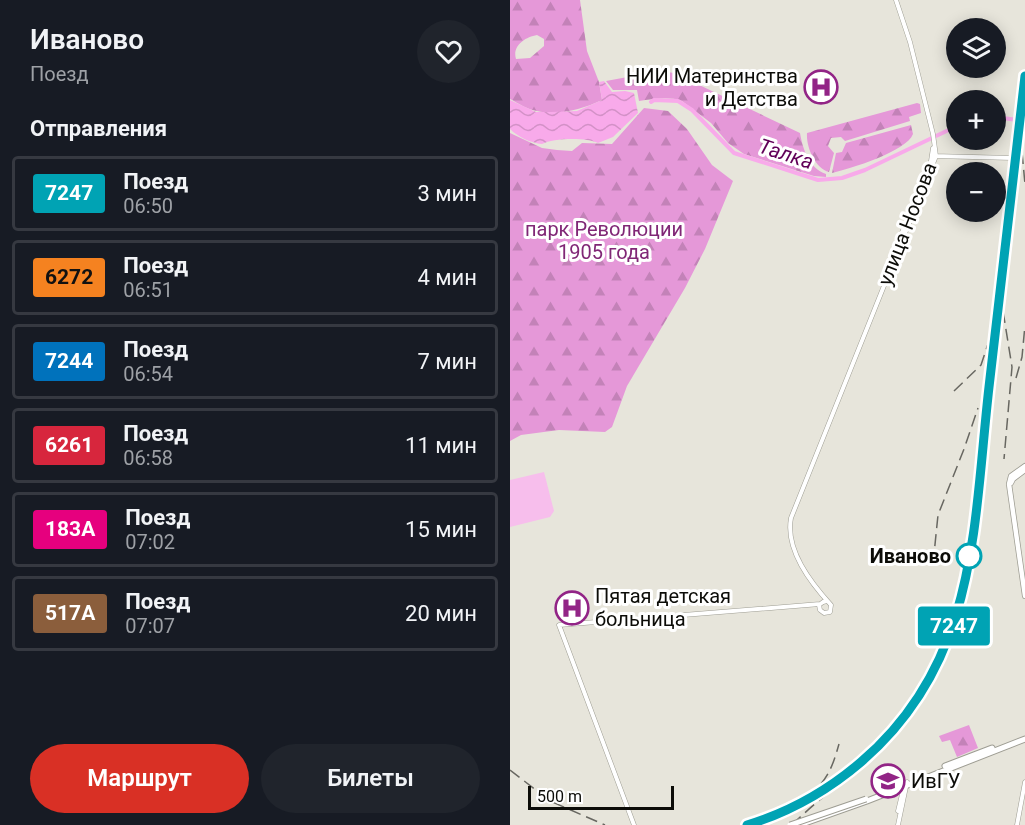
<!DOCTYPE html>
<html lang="ru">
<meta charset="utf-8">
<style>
:root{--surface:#171b24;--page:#20242c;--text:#f1f3f6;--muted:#9ea1a6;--line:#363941;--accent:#d93025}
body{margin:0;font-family:Roboto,sans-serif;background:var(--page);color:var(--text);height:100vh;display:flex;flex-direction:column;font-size:22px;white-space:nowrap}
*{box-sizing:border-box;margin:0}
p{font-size:20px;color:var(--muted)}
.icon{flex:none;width:33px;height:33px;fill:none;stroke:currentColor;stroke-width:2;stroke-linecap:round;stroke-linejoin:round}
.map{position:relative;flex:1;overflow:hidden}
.drawer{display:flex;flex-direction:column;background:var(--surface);width:510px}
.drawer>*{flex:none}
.badge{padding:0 12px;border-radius:4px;font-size:21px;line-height:39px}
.controls{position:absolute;left:436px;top:18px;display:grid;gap:12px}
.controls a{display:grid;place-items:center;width:60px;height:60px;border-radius:50%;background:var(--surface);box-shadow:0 3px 15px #0003;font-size:30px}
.scale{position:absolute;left:18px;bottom:15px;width:146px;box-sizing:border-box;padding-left:6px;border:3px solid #0c0c08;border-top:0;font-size:16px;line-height:21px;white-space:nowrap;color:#0c0c08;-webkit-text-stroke:4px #fff;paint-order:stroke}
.map>.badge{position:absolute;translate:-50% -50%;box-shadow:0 0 0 3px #fff}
h2{padding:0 30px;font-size:22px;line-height:54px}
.round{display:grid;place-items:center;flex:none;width:63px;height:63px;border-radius:32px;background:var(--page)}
.summary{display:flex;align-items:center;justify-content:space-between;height:102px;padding:0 30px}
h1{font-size:28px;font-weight:600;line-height:45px}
.primary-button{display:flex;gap:12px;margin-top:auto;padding:12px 30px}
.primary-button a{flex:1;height:69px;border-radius:36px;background:var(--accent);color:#fff;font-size:24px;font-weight:600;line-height:69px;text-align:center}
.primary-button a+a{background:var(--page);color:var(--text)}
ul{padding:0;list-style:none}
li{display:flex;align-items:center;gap:18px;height:75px;margin:0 12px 9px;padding:0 18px;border:3px solid var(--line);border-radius:6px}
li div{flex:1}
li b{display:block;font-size:22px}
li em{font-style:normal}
li .badge{min-width:66px;font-weight:700;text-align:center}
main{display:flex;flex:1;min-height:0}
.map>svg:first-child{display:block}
.forest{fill:url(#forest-firs);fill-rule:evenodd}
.pitch{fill:#f7beec}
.water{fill:url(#water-waves)}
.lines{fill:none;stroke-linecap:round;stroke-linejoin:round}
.river{stroke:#f8aaea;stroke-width:4}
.secondary-tunnel{stroke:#c6c4bb;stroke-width:4;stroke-dasharray:4 2;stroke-linecap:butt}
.secondary-casing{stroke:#9e9d93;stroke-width:5}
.primary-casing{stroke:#9e9d93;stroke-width:6}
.highway-casing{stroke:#9e9d93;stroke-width:7}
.secondary{stroke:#fff;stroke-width:4}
.primary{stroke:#fff;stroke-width:4.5}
.highway{stroke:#fff;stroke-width:5}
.rail{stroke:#686761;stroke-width:1.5;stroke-dasharray:12 6;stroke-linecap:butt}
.highway-bridge-casing{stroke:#9e9d93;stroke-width:7;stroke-linecap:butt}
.highway-bridge{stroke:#fff;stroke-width:5}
.line-casing{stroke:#fff;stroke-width:14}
.line{stroke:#00a3b4;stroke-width:9}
.stop-dot{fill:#fff;stroke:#00a3b4;stroke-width:3}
.labels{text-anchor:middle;stroke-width:6;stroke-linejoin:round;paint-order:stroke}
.poi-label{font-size:20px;fill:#0c0c08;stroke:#fff;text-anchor:start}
.street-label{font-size:20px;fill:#0c0c08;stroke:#fff}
.park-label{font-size:20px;fill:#802776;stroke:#fff}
.stop-label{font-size:20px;font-weight:bold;fill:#0c0c08;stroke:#fff;text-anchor:end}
.water-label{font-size:21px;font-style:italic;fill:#610058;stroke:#fff}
</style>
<main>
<section class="drawer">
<div class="summary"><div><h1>Иваново</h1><p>Поезд</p></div><a class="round"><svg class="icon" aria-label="heart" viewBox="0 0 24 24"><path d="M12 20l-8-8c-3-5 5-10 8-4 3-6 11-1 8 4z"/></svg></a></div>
<h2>Отправления</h2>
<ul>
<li><span class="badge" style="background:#00a3b4;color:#fff">7247</span><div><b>Поезд</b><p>06:50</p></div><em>3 мин</em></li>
<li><span class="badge" style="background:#f58220;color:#111">6272</span><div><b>Поезд</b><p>06:51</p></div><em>4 мин</em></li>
<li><span class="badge" style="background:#0072bc;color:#fff">7244</span><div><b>Поезд</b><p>06:54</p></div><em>7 мин</em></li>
<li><span class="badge" style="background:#d7263d;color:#fff">6261</span><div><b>Поезд</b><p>06:58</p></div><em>11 мин</em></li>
<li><span class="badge" style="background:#e6007e;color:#fff">183А</span><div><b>Поезд</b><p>07:02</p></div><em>15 мин</em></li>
<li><span class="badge" style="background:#8b5e3c;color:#fff">517А</span><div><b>Поезд</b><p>07:07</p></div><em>20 мин</em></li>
</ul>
<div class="primary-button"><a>Маршрут</a><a>Билеты</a></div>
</section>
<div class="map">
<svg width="515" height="825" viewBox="0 0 515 825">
<defs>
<pattern id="forest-firs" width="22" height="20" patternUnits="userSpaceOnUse" patternTransform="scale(1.5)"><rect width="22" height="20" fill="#e598d8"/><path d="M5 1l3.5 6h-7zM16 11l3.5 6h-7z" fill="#c382b8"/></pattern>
<pattern id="water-waves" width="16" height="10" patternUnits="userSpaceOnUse" patternTransform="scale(1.5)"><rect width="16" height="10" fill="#f8aaea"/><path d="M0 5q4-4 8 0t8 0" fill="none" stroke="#d391c7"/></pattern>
</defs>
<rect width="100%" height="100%" fill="#e7e5db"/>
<path class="forest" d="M0,0h70l7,51 12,31 3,18c-19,9 -44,16 -65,11 -9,-1 -19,-8 -27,-12zM27,35l7,4v7l-14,12 -14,1c-4,-13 9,-22 21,-24z
M150,71l14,2 126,60c3,17 9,35 26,41v3l-12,-1 -70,-22 -16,-11 -17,-20 -29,-22c-13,-5 -29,-2 -43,0l-2,-11h-24l-7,-9z
M407,103l3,1 1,9 -12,4 1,4 -65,20 -4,-4 -10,1 -3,8 6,7 -5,19c-14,-4 -23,-25 -22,-39z
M134,108l24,3 19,18 25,36 21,16 -28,68 -20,39 -58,98 -15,41 -7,5 -46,-2 -38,5 -11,6v-308l32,15 15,2 15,1 10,-8 30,1z
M401,125l2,9c-6,17 -63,35 -81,39l4,-20 6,-1 4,-9z
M459,725l9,23 -21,9 -7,-17 -8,2 -3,-6z"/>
<path class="pitch" d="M34,472l10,39 -4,6 -40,10v-47z"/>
<path class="water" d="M94,81l8,11 13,-1 9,2 4,20 -25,24 -15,6c-12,-6 -45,-5 -56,1 -11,-1 -24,-7 -32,-15v-29l26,12h15l26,-1 25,-11 -3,-18z"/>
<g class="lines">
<path class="river" d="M141,102l3,-2 24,1 14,9 42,43 84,27 24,-2 23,-8 92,-44
M486,117l21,3"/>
<path class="secondary-tunnel" d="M503,156l12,1"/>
<g class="secondary-casing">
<path id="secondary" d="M423,156l80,2
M378,267l43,-106 2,-13
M317,601l-4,1 -4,3 1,5 4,3 6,-1 1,-7c-20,-22 -46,-55 -40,-87l145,-362 -3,-22 -23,-92 -14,-42
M388,811l6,-25
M124,825l-75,-200 261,-21
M388,825l9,-43
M507,825l8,-43"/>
</g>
<g class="primary-casing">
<path id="primary" d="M515,466l-14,10 -2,8 16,112
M501,483l2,-4 12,-9"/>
</g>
<g class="highway-casing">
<path id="highway" d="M435,766l47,-18
M292,824l65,-23 158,-62"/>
</g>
<use href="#secondary" class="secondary"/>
<use href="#primary" class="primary"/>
<use href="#highway" class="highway"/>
<path class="rail" d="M512,152l3,32
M493,311l9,56 -8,92
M506,378l6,-21 3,-32
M444,391l27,-26 7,-21
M423,564l5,-49 26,-66 14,-41
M0,770l40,31 55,24
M297,795c20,-11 26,-30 32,-51
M237,825l42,-15 28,-15
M282,825c28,-28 61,-50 89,-78 18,-18 32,-39 46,-61 47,-74 47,-174 57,-259 14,-116 26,-234 41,-350"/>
<g class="highway-bridge-casing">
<path id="highway-bridge" d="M280,825l76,-26"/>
</g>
<use href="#highway-bridge" class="highway-bridge"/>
</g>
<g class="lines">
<g class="line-casing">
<path id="line" d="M237,825c43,-13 80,-34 114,-63 117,-100 112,-234 128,-375 12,-103 23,-207 36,-311"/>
</g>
<use href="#line" class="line"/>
</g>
<defs>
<g id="hospital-ring" transform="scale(1.725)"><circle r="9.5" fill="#fff" stroke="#922486" stroke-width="1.5"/><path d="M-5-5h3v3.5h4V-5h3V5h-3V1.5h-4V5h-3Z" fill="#922486"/></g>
<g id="university-ring" transform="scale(1.725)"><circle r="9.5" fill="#fff" stroke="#922486" stroke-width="1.5"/><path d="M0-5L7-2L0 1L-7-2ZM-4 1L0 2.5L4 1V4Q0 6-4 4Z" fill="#922486"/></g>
</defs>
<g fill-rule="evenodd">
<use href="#hospital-ring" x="311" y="87"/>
<use href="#hospital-ring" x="62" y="608"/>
<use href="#university-ring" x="378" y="781"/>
</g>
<circle class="stop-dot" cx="459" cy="556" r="12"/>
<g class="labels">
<g class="poi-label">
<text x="288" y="83" text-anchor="end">НИИ Материнства<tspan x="288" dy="23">и Детства</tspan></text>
<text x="85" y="603">Пятая детская<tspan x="85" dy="23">больница</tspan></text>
<text x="401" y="788">ИвГУ</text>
</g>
<g class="street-label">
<text transform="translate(397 224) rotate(-69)" y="7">улица Носова</text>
</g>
<g class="park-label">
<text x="94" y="236">парк Революции<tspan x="94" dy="23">1905 года</tspan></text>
</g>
<g class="stop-label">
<text x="441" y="563">Иваново</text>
</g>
<g class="water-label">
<text transform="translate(276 154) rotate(18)" y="7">Талка</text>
</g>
</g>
</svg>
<div class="controls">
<a><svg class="icon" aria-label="layers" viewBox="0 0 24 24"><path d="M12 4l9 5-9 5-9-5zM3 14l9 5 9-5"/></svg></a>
<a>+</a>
<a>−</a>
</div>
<div class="scale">500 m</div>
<b class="badge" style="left:444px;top:626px;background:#00a3b4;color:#fff">7247</b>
</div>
</main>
